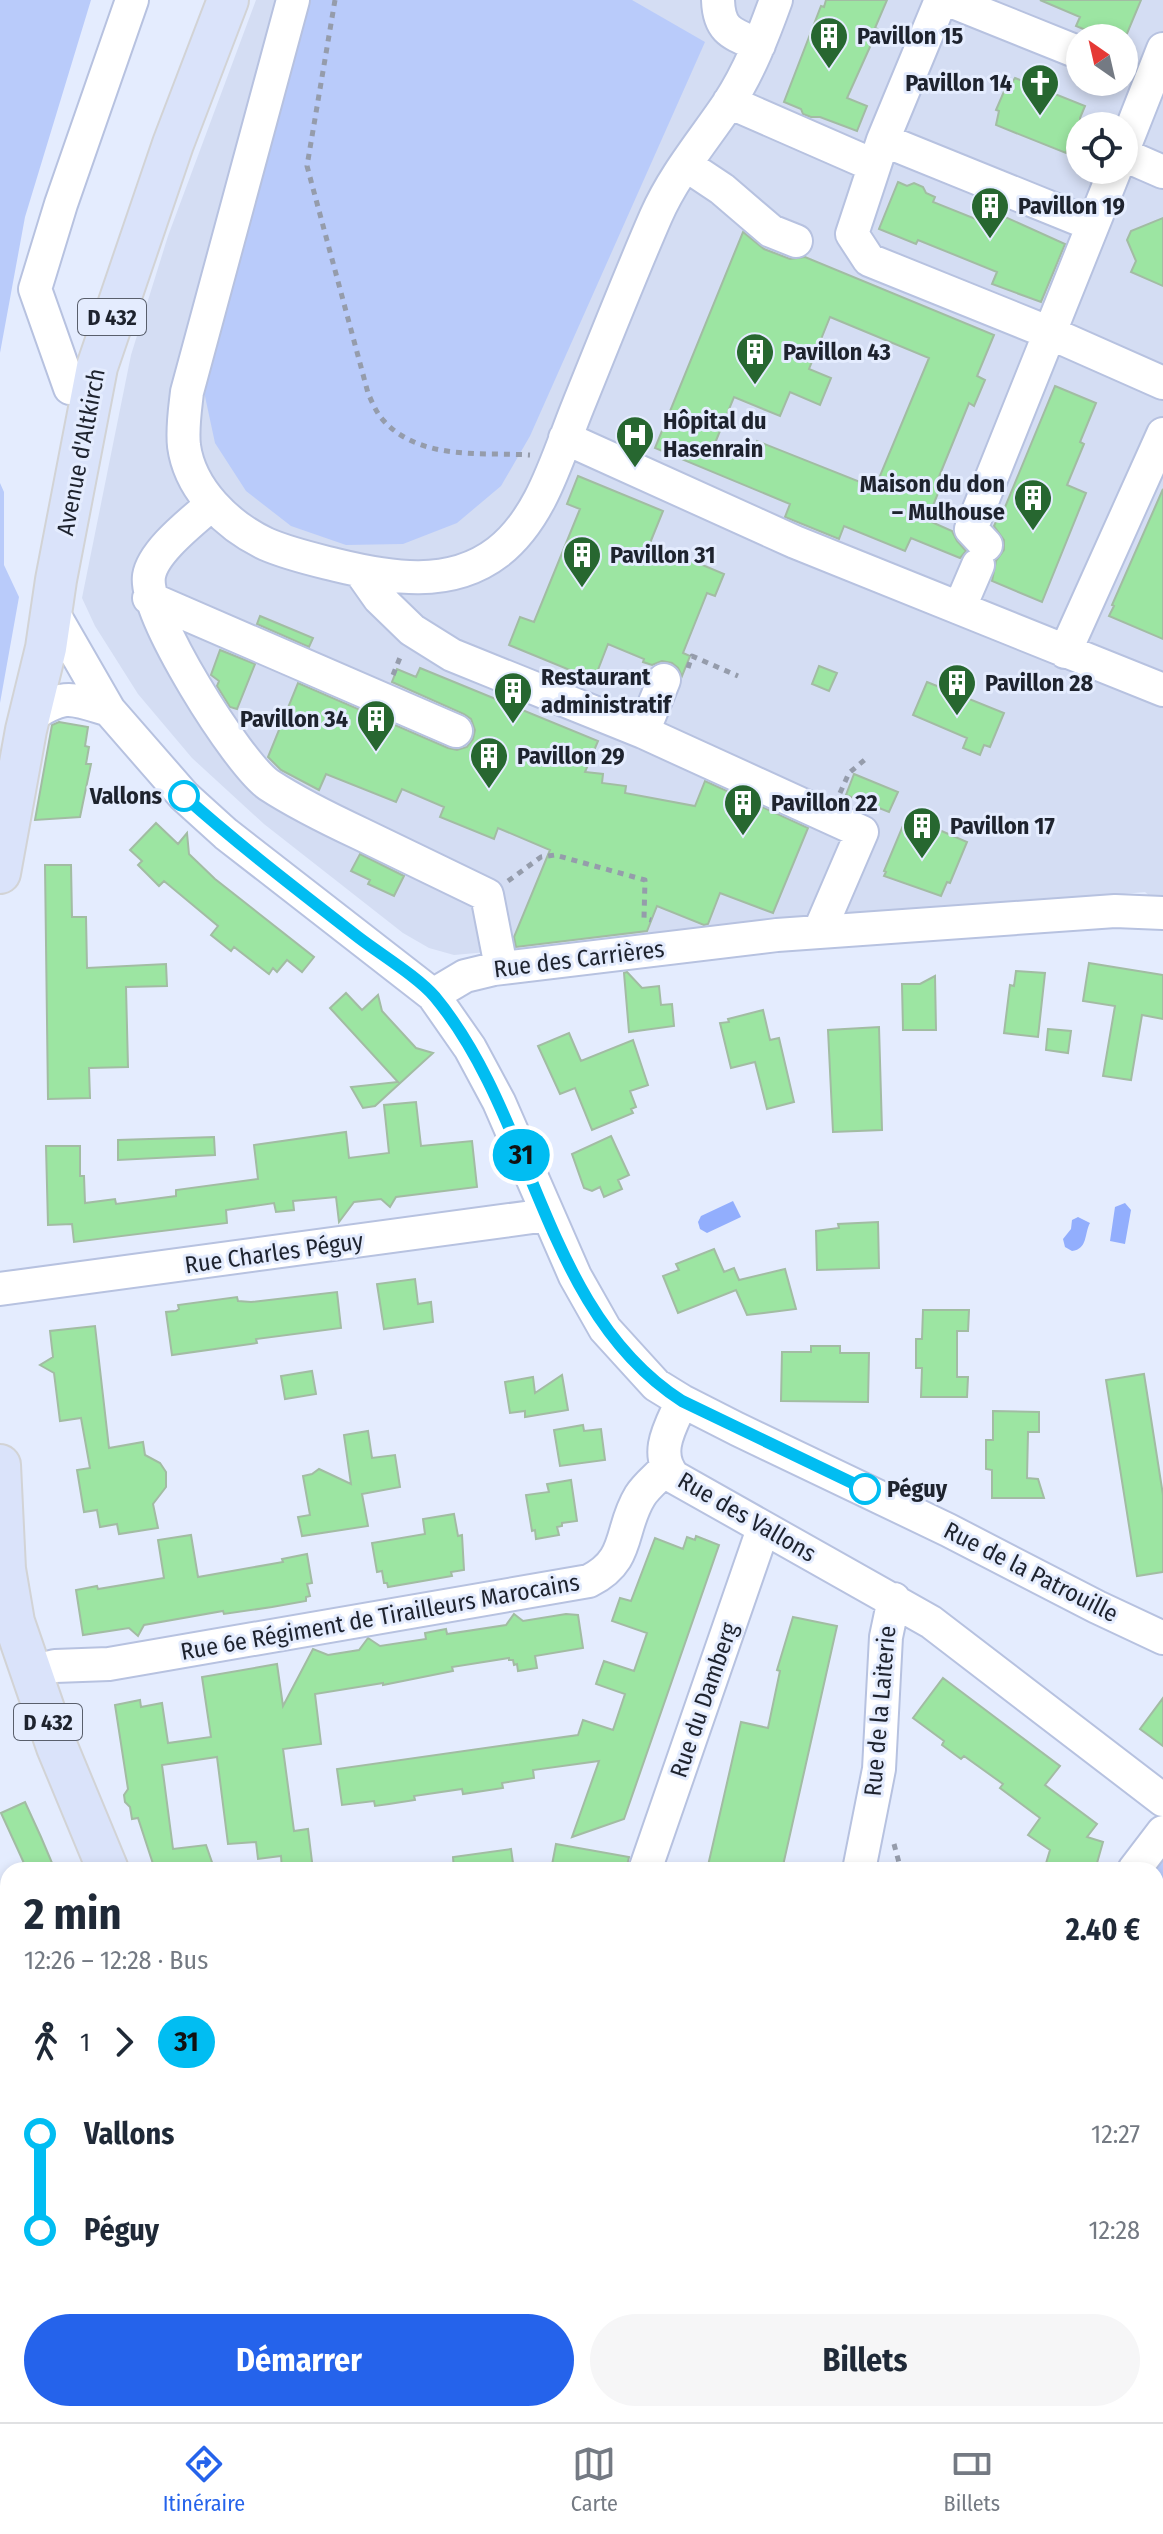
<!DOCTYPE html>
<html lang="fr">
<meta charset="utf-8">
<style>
:root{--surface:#fff;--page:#f6f6f7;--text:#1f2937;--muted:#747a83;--line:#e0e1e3;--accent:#2563eb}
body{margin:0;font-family:"Fira Sans Condensed",sans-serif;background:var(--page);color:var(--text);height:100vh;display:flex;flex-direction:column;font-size:30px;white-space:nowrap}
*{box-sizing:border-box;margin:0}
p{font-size:26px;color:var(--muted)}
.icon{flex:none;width:44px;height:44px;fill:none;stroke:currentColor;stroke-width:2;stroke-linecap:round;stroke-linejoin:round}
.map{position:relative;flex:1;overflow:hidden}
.side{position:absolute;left:0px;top:1862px;width:1164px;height:560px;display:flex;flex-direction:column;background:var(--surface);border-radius:24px 24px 0 0;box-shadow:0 4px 12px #0003}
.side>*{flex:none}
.badge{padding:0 16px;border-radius:26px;font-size:28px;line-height:52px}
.needle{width:52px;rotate:326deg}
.buttons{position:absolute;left:1066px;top:24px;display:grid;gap:16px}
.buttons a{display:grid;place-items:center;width:72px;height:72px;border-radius:50%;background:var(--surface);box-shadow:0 4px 12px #0003;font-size:40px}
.map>.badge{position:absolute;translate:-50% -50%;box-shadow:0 0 0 4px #fff}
.legs{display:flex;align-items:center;gap:12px;height:88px;padding:0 24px;font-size:26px}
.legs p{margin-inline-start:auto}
.summary{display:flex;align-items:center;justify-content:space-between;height:136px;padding:0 24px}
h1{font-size:44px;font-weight:700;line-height:60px}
.primary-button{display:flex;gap:16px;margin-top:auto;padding:16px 24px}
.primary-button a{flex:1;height:92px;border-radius:48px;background:var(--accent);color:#fff;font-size:32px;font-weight:700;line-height:92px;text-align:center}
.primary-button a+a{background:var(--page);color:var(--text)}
ul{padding:0 24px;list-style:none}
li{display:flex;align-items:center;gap:28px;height:96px;font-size:30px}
li i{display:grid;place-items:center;width:12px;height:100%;margin:0 10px;background:currentColor}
li i::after{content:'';width:20px;height:20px;margin:-10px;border:6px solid;border-radius:50%;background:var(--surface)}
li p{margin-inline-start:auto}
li:first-child i{background:linear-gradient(#0000 50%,currentColor 0)}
li:last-child i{background:linear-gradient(currentColor 50%,#0000 0)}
.menu{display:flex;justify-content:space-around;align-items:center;height:112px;border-top:2px solid var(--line);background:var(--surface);font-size:22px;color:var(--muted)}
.menu a{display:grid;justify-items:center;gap:4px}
.menu .active{color:var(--accent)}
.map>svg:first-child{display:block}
.built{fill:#d4ddf3;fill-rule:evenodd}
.green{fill:#b9cbfa}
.water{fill:#92aefd}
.building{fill:#9ce5a2;stroke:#a2bca3;stroke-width:2;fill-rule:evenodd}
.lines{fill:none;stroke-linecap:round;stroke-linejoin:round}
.minor-casing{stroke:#b7c2e0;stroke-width:36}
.major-casing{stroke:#d2d3d5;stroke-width:44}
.path{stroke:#959cab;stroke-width:5;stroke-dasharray:6 6;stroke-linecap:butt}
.minor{stroke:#fff;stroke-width:32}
.major{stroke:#dae3fa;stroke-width:40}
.line-1-casing{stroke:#fff;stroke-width:18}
.line-1{stroke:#01bdf2;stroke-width:12}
.stop-1-dot{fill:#fff;stroke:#01bdf2;stroke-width:4}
.labels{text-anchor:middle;stroke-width:6;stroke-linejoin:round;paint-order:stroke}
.shield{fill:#e4ecfe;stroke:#595f6c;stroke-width:2}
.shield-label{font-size:22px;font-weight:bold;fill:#1e232e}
.poi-label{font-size:24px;font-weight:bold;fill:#1e232e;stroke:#e4ecfe;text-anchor:start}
.street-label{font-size:24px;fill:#1e232e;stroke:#e4ecfe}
.stop-label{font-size:24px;font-weight:bold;fill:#1e232e;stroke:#e4ecfe;text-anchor:end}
</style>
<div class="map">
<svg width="1163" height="2422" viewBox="0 0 1163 2422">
<rect width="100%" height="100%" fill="#e4ecfe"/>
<path class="built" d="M256,0h907v902l-8,-1 -10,-9 -691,63 -25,-7 -26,-15 -139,-109 -72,-66 -54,-64 -43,-68 -13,-28 49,-243 37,-119zM1080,38h44v44h-44zM1080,126h44v44h-44z"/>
<path class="green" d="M0,0h91l-66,217 -25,136z
M304,0h328l73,42 -175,394 -29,50 -44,37 -54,21 -57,1 -55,-19 -45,-35 -31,-48 -12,-56z
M0,483l4,9v73l15,32 -19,106z
M1163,1858v58l-7,9v-55h-3z
M1156,2053l7,3v75l-7,-4z"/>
<path class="water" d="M733,1201l8,16 -34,16 -7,-4 -2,-7 3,-6z
M1125,1203l6,7 -6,34 -15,-3 5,-34z
M1078,1217l12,6c-6,11 -2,26 -18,28l-7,-4 -2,-8 8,-10 1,-9z"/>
<path class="building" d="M826,0h61l-12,28 3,1 -31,69 20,8 -10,25 -37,-14h-9l-8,-3 -2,-5 -17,-7 37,-96 3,1z
M1040,0h101l-15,36 -27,-11 -4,9 -19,-8 4,-9z
M1015,78l70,28 -5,12v22l-11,5 -3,8 -70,-28 3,-14 -3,-1 9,-21 2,1z
M898,182l9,4 7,-3 9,4 3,6 9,4 -2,5 65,26 5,-12 62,28 -24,58 -49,-18 5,-12 -79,-32 -2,4 -37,-15z
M1163,218v68l-32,-14 5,-11 -9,-21 4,-9z
M743,232l21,17 26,10 15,-2 189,78 -17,41 8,4 -11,26 -5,-3 -33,81 5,2 -14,34 25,11 5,10 9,10 -6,7 -49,-20 -6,13 -61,-25 -5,13 -54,-22 5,-13 -135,-56zM830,317l99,41 -54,130 -118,-47 -6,16 -36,-14 19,-46 46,19 10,-24 30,13 11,-27 -22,-9z
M1055,386l41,17 -16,39 4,2 -17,41 19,8 -44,109 -50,-21 4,-20 8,-11v-10l-10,-14 7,-15 2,1z
M578,476l85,35 -13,32 74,31 -9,22 -8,-3 -24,60 7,3 -8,20 -4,-8 -6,-5 -10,-2 -10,4 -9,-3 1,-3 -36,-15 -14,36 -85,-35 11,-28 14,5 46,-113 -13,-5z
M1163,489v150l-54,-23 5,-10 -2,-1z
M260,616l53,22 -4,9 -52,-23z
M220,650l35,14 -18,45 -7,-2 -13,-21 2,-5 -8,-6z
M819,666l18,7 -8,18 -17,-7z
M420,668l178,73 -13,31 18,2 -1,9 24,3 -1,7 70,13 10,-25 103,47 -35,85 -53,-20 -12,31 -4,1 -47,-19 -10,25 -131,16 -2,-10 36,-87 -52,-22 -4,11 -54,-22 4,-10 -42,-18 -6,13 -70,-28 -7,16 -38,-20 -13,-13 30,-74 150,65 9,2 10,-3 6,-8 2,-9 -4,-11 -7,-5 -72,-32 5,-13 19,8z
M927,682l77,31 -14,34 -6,-2 -4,10 -17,-7 4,-10 -54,-23z
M59,722l29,5 -3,19 4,1 -3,17h5l-11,53 -45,3 17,-95z
M854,774l44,18 -9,20 -43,-17z
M907,816l60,26 -17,41 -3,-1 -6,14 -57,-20 2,-4 -2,-1z
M156,823l22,21 9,-11 2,21 26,25 99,78 -12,15 -15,-12 -10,12 -4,-4 -4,6 -35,-27 -3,4 -20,-16 7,-9 -54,-45 -5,5 -21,-21 4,-4 -12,-11z
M360,854l44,22 -10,20 -26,-12 2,-4 -19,-9z
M45,865h26l1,52h14l1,51 79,-4 1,22 -41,1 2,80 -39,1 1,30 -42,1z
M1089,963l74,12v44l-21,-4 -11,65 -28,-4 12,-70 -32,-5z
M1016,971l29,2 -7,64 -34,-4 6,-48 4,1z
M627,972l15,16 17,-2 2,19 11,-1 2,22 -45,6 -5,-59z
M935,976l1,54h-33l-1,-46h18z
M346,993l16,17 16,-15 4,16 34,37 17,5 -58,53 -12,2 -12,-21 47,-5 -68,-74z
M763,1010l7,30 9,-2 15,64 -27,7 -12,-47 -24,6 -11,-45 9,-1 -1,-3z
M879,1027l3,103 -49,2 -5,-102z
M1048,1029l23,2 -3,22 -22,-3z
M569,1033l12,28 52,-21 15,45 -18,6 6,16 -5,2 2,4 -41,17 -17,-42 -15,6 -22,-48z
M416,1102l5,44 51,-5 5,46 -81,10 -6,10 -9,-8 -27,3 -15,20 -3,-25 -43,4 1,9 -18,2 -2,-9 -48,7 1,13 -153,19 -2,-18 -24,1 -2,-79h34v30h4l1,27 30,-4 1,5 60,-8v-6l82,-11 -4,-34 92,-13 3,26 40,-5 -5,-48z
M611,1136l18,39 -11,5 4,9 -18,8 -4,-10 -8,4 -8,-3 -12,-34z
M214,1137l1,18 -97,5v-20z
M878,1222l1,46 -62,2 -1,-39 23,-3 -1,-4z
M714,1249l10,23 10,-4 5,12 46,-11 11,40 -49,6 -11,-25 -58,23 -15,-37 16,-6 -3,-6z
M415,1279l3,25 13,-2 2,20 -49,7 -7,-45z
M337,1292l4,36 -85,11 1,4 -85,12 -6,-43 10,-1 3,-2 -1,-4 59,-8 1,4 13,1z
M923,1310h46l-1,21h-11v46h11l-1,20h-46l1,-29h-6v-29h6z
M95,1326l14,122 34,-6 2,13 15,8 6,9v15l-13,17 5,24 -39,6 -2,-10 -17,3 -3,-17 -13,2 -7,-42 13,-2 -9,-50 -21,3 -6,-48 -14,-8 13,-8 -3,-26z
M811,1346h29v7h29l-1,49 -87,-1 1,-49h29z
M312,1371l4,23 -31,5 -4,-23z
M1144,1374l19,121v77l-26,4 -31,-196z
M562,1375l6,35 -43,7v-6l-15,2 -5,-31 28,-5 2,16z
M993,1411l46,1v20h-11l-1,46 11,1 6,19h-52v-28l-6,-1v-29h7z
M583,1425l1,6 17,-2 4,31 -45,6 -6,-36z
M368,1431l4,27 23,-3 5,32 -38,7 6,32 -66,10 -4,-19 12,-2 -7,-39 9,-2 7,-5 32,15 -7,-49z
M571,1480l6,41 -15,2v3l-5,1 2,8 -23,4 -1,-9 -3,1 -6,-36 23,-3 -2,-8z
M454,1514l4,22 4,-1 2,35 -13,2 1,4 -64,11 -1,-4h-3l-2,-12 -5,1 -5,-29 53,-9 -2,-15z
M191,1535l7,42 85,-15 -1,-3 25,-5 5,29 -5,1 3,12 -4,1v4l-34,6 -48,7 -1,-3 -79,14 -6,11 -9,-8 -46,7 -7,-45 21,-4 1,3 66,-11 -6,-38z
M696,1536l23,9 -95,274 -52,18 27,-76 -66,9 1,8 -32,5 1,5 -40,6 -1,-5 -48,7 1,4 -26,4 -14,2 -1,-5 -32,4 -5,-36 241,-34 5,-15 30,10 12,-36 -29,-10 4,-12 4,-11 30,10 13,-38 -35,-12 8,-23 11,3 24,-63 28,11 4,-12 8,3z
M514,1614l9,7 43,-7 12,1 5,33 -48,8 2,12 -19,3 -1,-7 -3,1 -1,-5h-4v-2l-57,9 1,4 -70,14v-2l-68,11 6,50 -38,5 11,82 14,-2 5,41h-31l-1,-14 -23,3 -2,-17 -28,2 -11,-87 -55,8 11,84 33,-4 7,20 -58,5 -17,-52 -6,1 -2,-12 -5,-5 -1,-7 4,-6 -13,-84 25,-5 1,7 21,-4 6,40 43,-6 -9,-60 75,-13 6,42 30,-57 15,6 31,-5 9,-12 12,8 46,-7 -1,-6 21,-4 1,5 59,-9z
M793,1617l44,9 -55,244h-75l34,-148 27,6 12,-57 -3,-1z
M943,1678l117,88 -15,19 52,39 -10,13 16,5 -8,28h-51l6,-20 -22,-15 12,-17 -40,-30 3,-4 -39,-28 -3,3 -19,-14 2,-4 -31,-23z
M1163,1698v48l-23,-17z
M25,1802l16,35 14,33h-28l-9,-20 -17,-37z
M556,1844l73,13 -3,13h-75z
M511,1849l3,21h-60l-1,-13z"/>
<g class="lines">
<g class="minor-casing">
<path id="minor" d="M293,0l-106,392c-2,18 -5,36 -3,54 6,44 44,80 82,98 23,10 46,15 70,21 53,13 114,24 162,-13 44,-34 60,-97 80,-146 26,-64 51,-128 78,-190 18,-41 47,-75 72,-112 21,-32 35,-68 48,-104
M718,0c1,32 15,34 41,45
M941,0l-58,140 210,85
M948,0l132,53
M729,102l144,63
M883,140l-31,94 17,26 181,73 113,50
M1124,148l39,-99
M1124,155l39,17
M686,165l36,24 49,42 25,10
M70,388l-35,-99 26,-85 71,-204
M565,438l230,104 368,148
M212,504c-19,17 -59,47 -63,72 -6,37 89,188 120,209 29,19 60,34 92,49 42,20 84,41 126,61l14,72
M986,545l-15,-16 144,-359
M360,571l19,27 33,32 40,25 191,77 219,100 -43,100
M149,598l307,133
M960,607l18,-42
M52,611l57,99 75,86 42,38 207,161 37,53 29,54 76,174 30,53 51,56 26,16 55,28 211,101 149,77 66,31
M1065,652l98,-218
M29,717c37,-24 41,-19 80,-7
M643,732l21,-52
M433,995l32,-19 29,-7 283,-34 338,-24 48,2
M0,1289l547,-74
M682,1401c-11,25 -29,52 -8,76l257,145 232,178
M31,1672l24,-6 54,-2 480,-83c42,-21 30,-51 51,-85 6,-10 18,-19 26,-28
M645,1870l118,-341
M859,1870l20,-101 7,-132 8,-38
M1134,1870l29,-38
M62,2414l13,8
M667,2422v-8"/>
</g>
<g class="major-casing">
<path id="major" d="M0,873l26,-143 20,-82 10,-68 41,-213 76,-223 55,-144
M0,1465l5,104 9,53 43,125 51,123
M218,2422l2,-8"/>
</g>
<path class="path" d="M335,0l-28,166 61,227c4,9 8,19 15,27 37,41 98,32 147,35
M688,668l4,-12 46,20
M393,675l8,-20
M840,793l9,-20 19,-16
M508,881l33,-24 14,-2 90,25 -1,38 7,2
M894,1844l7,26
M1003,2414l1,8"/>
<use href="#minor" class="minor"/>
<use href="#major" class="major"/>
</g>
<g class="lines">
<g class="line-1-casing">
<path id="line-1" d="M184,796c56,50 115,95 174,141 22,17 60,40 77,60 101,122 108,315 247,404l183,88"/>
</g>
<use href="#line-1" class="line-1"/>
</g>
<defs>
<g id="building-pin" transform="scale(2)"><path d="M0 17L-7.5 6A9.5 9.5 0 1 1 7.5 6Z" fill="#276730" stroke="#e4ecfe"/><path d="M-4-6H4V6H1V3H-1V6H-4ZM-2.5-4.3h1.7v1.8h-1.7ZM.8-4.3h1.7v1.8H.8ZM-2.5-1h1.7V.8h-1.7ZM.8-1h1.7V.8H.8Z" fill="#fff"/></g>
<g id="church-pin" transform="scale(2)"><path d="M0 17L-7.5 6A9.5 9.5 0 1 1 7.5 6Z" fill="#276730" stroke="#e4ecfe"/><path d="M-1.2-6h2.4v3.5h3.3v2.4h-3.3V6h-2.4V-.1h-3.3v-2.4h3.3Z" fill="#fff"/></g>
<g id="hospital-pin" transform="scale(2)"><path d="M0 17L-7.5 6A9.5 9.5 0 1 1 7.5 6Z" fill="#276730" stroke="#e4ecfe"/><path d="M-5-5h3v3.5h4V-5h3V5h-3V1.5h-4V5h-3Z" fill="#fff"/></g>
</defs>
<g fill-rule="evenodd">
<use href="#building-pin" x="829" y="36"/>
<use href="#church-pin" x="1040" y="83"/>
<use href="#building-pin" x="990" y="206"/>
<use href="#building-pin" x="755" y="352"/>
<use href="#hospital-pin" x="635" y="435"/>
<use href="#building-pin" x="1033" y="498"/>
<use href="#building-pin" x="582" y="555"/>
<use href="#building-pin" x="957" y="683"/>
<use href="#building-pin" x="513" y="691"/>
<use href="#building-pin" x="376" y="719"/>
<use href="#building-pin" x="489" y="756"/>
<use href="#building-pin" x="743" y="803"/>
<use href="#building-pin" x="922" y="826"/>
</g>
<g class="stop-1-dot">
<circle cx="184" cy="796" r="14"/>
<circle cx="865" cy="1489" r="14"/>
</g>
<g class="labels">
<g class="shield">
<rect x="78" y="299" width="68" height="36" rx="6"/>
<rect x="14" y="1704" width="68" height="36" rx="6"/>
</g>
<g class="shield-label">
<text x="112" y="325">D 432</text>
<text x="48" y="1730">D 432</text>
</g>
<g class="poi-label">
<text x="857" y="44">Pavillon 15</text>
<text x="1012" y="91" text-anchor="end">Pavillon 14</text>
<text x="1018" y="214">Pavillon 19</text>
<text x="783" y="360">Pavillon 43</text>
<text x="663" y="429">Hôpital du<tspan x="663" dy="28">Hasenrain</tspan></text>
<text x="1005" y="492" text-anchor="end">Maison du don<tspan x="1005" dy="28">– Mulhouse</tspan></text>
<text x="610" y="563">Pavillon 31</text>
<text x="541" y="685">Restaurant<tspan x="541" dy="28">administratif</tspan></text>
<text x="985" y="691">Pavillon 28</text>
<text x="348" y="727" text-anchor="end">Pavillon 34</text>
<text x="517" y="764">Pavillon 29</text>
<text x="771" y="811">Pavillon 22</text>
<text x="950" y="834">Pavillon 17</text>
</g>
<g class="street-label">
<text transform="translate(81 452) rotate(-79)" y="8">Avenue d'Altkirch</text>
<text transform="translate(579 959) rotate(-7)" y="8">Rue des Carrières</text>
<text transform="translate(274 1253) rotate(-8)" y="8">Rue Charles Péguy</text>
<text transform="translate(747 1517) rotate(30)" y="8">Rue des Vallons</text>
<text transform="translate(1031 1572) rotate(27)" y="8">Rue de la Patrouille</text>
<text transform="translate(380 1617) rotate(-10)" y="8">Rue 6e Régiment de Tirailleurs Marocains</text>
<text transform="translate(704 1700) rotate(-71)" y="8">Rue du Damberg</text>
<text transform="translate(880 1711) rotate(-85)" y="8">Rue de la Laiterie</text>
</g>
<g class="stop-label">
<text x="162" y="804">Vallons</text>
<text x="887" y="1497" text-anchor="start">Péguy</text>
</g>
</g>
</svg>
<div class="buttons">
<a><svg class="needle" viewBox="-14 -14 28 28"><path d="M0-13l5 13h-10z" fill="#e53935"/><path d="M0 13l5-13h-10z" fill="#747a83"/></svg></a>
<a><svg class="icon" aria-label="locate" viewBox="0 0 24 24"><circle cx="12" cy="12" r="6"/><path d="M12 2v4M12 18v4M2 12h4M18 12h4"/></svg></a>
</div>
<b class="badge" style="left:521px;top:1155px;background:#01bdf2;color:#111">31</b>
<section class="side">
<div class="summary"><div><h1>2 min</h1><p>12:26 – 12:28 · Bus</p></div><b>2.40 €</b></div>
<div class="legs"><svg class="icon" aria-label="walk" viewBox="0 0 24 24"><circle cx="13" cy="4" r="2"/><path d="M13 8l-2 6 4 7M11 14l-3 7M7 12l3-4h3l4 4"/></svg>1<svg class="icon" aria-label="forward" viewBox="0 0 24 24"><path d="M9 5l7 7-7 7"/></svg><b class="badge" style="background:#01bdf2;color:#111">31</b></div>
<ul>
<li><i style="color:#01bdf2"></i><b>Vallons</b><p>12:27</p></li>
<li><i style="color:#01bdf2"></i><b>Péguy</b><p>12:28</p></li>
</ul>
<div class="primary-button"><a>Démarrer</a><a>Billets</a></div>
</section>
</div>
<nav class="menu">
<a class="active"><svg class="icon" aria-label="directions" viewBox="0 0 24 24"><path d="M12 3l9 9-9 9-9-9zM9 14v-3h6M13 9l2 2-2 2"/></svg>Itinéraire</a>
<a><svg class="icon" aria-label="map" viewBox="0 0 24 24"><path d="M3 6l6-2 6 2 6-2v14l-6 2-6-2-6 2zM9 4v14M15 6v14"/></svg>Carte</a>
<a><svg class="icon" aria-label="tickets" viewBox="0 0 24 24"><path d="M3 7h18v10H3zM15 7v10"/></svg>Billets</a>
</nav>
